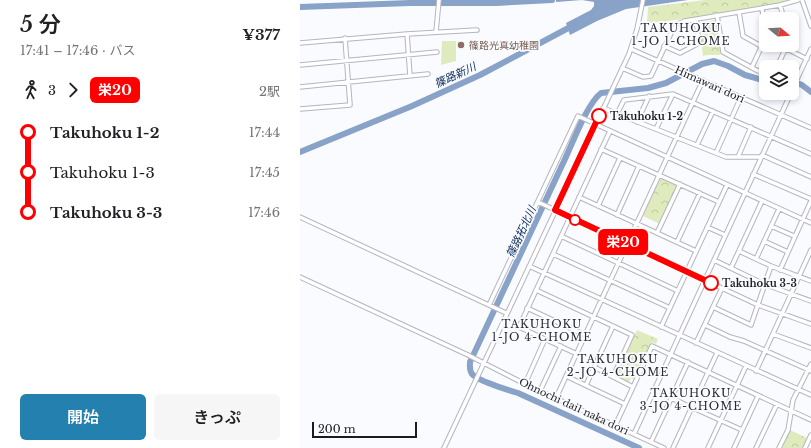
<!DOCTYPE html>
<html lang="ja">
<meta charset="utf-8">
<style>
:root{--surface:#fff;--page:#f6f6f6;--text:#202124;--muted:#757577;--accent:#2480ae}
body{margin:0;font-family:"Libre Baskerville","Noto Sans JP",serif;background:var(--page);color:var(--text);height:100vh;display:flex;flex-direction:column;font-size:15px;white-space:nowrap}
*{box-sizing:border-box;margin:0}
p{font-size:13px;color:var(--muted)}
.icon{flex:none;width:22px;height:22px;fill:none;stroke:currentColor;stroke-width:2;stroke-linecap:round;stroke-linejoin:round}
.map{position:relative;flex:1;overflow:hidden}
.details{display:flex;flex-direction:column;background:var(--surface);width:300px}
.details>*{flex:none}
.badge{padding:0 8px;border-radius:6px;font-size:14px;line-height:26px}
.needle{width:26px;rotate:108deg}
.buttons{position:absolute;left:459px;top:12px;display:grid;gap:8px}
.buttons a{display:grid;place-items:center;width:40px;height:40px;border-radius:6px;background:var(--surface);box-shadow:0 2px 6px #0003;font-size:20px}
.scale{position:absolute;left:12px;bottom:10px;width:105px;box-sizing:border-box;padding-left:4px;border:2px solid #1c1c20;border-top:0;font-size:11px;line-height:14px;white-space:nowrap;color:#1c1c20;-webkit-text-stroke:3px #fafbff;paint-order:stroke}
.map>.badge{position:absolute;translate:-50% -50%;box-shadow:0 0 0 2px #fff}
.legs{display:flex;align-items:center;gap:6px;height:44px;padding:0 20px;font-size:13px}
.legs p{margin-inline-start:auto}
.head{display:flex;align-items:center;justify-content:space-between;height:68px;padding:0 20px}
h1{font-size:22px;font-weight:600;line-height:30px}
.primary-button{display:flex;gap:8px;margin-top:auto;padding:8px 20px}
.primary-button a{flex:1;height:46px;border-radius:6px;background:var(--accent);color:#fff;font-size:16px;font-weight:600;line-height:46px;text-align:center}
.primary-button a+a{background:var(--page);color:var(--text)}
ul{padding:0 20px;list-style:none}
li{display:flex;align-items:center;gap:14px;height:40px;font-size:15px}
li i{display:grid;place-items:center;width:6px;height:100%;margin:0 5px;background:currentColor}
li i::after{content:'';width:10px;height:10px;margin:-5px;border:3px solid;border-radius:50%;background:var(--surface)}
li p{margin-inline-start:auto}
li:first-child i{background:linear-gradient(#0000 50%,currentColor 0)}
li:last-child i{background:linear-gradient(currentColor 50%,#0000 0)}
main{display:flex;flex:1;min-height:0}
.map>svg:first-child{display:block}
.forest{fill:url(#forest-crowns)}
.pitch{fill:#dfebbd}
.water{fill:#89a2c7}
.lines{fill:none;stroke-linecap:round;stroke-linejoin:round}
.stream{stroke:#89a2c7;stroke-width:1}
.river{stroke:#89a2c7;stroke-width:6}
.minor-casing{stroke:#b4b5bf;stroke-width:5.5}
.minor{stroke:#fff;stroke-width:3.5}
.line-1-casing{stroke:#fff;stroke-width:9}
.line-1{stroke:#f00;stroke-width:6}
.education-dot{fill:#8d6e63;stroke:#fafbff;stroke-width:1.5}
.stop-1-dot{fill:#fff;stroke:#f00;stroke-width:2}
.labels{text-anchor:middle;stroke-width:3.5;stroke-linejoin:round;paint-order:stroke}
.education-label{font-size:10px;fill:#785e54;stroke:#fafbff;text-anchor:start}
.street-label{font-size:10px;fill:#1c1c20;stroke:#fafbff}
.stop-label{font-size:10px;font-weight:bold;fill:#1c1c20;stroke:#fafbff;text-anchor:start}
.neighbourhood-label{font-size:11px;letter-spacing:1px;fill:#292a32;stroke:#fafbff}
.water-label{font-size:11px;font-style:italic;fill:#0c2c5b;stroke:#fafbff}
</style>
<main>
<section class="details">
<div class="head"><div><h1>5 分</h1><p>17:41 – 17:46 · バス</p></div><b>¥377</b></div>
<div class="legs"><svg class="icon" aria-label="walk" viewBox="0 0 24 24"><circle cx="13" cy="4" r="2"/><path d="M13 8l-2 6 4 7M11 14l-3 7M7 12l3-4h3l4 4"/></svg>3<svg class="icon" aria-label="forward" viewBox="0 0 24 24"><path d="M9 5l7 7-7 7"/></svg><b class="badge" style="background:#f00;color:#fff">栄20</b><p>2駅</p></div>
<ul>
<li><i style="color:#f00"></i><b>Takuhoku 1-2</b><p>17:44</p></li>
<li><i style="color:#f00"></i><span>Takuhoku 1-3</span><p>17:45</p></li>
<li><i style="color:#f00"></i><b>Takuhoku 3-3</b><p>17:46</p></li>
</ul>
<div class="primary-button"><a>開始</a><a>きっぷ</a></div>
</section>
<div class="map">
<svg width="511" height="448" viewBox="0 0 511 448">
<defs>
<pattern id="forest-crowns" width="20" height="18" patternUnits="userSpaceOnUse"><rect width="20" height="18" fill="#dfebbd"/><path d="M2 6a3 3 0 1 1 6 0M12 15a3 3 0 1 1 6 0" fill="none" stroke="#bfc9a2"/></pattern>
</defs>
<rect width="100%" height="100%" fill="#fafbff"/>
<path class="forest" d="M405,0h86c-17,5 -34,7 -51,10 -31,6 -62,10 -93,13l1,-16z
M414,20l2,1 5,33 -2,1h-11l-5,1 -4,-32v-1z
M362,178l15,8 -17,38 -17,-8 17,-37z
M337,330l21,9 -2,5 -4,-2 -18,38 -3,-2 -2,4 -12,-6 -1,-1z
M490,430l17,8 -5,10h-20z"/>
<path class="pitch" d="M142,41h14v20l-15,4z"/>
<path class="water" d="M256,0h132l-62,9 -29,12 -27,14 -4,-12 25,-13 3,-4v-4l-12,-2 -26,2z"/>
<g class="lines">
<path class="stream" d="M222,0v1"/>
<path class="river" d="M0,7l110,-4h86l56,-3
M492,81l10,4 9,7
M0,152l112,-46 68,-31 94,-50
M339,448l-121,-55c-10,-3 -40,-12 -46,-19 -3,-4 -2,-8 -2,-12 32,-68 63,-135 95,-203 8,-17 22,-55 36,-66l47,-5 18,-5 36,-19 12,-3 14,5 17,9 21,6"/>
<g class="minor-casing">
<path id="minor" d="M502,0l9,26
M480,5l4,14
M462,8l4,28
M439,12l4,24 18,10
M417,15l6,37 35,19 8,-1
M136,32l3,-32
M107,34l3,42
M0,43l107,-9 70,-4
M364,46l16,7 19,-10 -3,-24
M485,48l22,11
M331,49l180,79
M0,65l137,-13
M452,67l14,-30
M477,67l10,-22
M322,68l21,9 8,-1 22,-47 4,-5 8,-3 95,-16 18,-5
M0,87l128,-13
M492,90l19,-41
M303,108l123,49h35
M0,109l50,-4 -5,-67
M317,114l7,-14 49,-6 138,60
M337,122l12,-26
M356,129l17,-35
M397,145l16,-34
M301,149l118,53
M416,153l25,-56
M462,155l49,22
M438,157l13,-30
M453,174l58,25
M279,197l117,54
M238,202l220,103 53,19
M298,206l22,-48
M317,215l22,-49
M0,217l206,96
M471,226l23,10
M407,227l18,8
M357,233l23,-49
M261,236l117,55
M464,241l24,11
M377,242l23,-49
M439,251l32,15 40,15
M253,254l117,54
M456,259l23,-50
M414,260l50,24 47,17
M229,266l282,129
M431,268l31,-67
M480,270l31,-69
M0,277l168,78 57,29 139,64
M236,290l96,45 -19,42
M189,305l89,-189 233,107
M413,307l38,18 20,-59
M227,308l58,27
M405,325l25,12 14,4 67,30
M361,327l66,-142
M473,334l38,14
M396,343l26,-55
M277,354l-58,-27 91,-196
M294,367l39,20
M456,371l55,-121
M266,376l59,28
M225,384l20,-45
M286,385l27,-59
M240,391l21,-45
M256,398l147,-318
M371,398l71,32
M315,426l37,-80 159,74
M334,434l157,-341
M351,442l37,-80
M144,448l185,-394 8,-25 6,-29
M373,448l44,-95
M408,448l38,-82
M434,448l24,-52
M456,448l21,-44
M479,448l9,-18 5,-30 18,-36
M505,448l6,-13"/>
</g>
<use href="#minor" class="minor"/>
</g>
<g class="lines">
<g class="line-1-casing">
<path id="line-1" d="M299,116l-44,94 156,73"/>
</g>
<use href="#line-1" class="line-1"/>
</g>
<circle class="education-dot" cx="161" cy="45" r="4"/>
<g class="stop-1-dot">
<circle cx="299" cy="116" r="7"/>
<circle cx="275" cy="220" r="5"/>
<circle cx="411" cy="283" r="7"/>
</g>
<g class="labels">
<g class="education-label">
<text x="169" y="49">篠路光真幼稚園</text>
</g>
<g class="street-label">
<text transform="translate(410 84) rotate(24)" y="4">Himawari dori</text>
<text transform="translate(274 406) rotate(25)" y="4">Ohnochi dai1 naka dori</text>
</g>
<g class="stop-label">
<text x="310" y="120">Takuhoku 1-2</text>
<text x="422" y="287">Takuhoku 3-3</text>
</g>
<g class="neighbourhood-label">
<text x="381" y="32">TAKUHOKU<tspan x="381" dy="13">1-JO 1-CHOME</tspan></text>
<text x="242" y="328">TAKUHOKU<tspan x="242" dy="13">1-JO 4-CHOME</tspan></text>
<text x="318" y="363">TAKUHOKU<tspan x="318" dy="13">2-JO 4-CHOME</tspan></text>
<text x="391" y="397">TAKUHOKU<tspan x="391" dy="13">3-JO 4-CHOME</tspan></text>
</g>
<g class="water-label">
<text transform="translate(155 75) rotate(-25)" y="4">篠路新川</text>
<text transform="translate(221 232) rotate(-65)" y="4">篠路拓北川</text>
</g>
</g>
</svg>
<div class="buttons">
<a><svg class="needle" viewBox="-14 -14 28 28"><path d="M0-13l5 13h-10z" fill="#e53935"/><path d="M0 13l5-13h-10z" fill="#757577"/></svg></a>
<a><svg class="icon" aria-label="layers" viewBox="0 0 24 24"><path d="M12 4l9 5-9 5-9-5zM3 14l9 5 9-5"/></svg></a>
</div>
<div class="scale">200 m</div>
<b class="badge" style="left:323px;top:242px;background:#f00;color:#fff">栄20</b>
</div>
</main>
